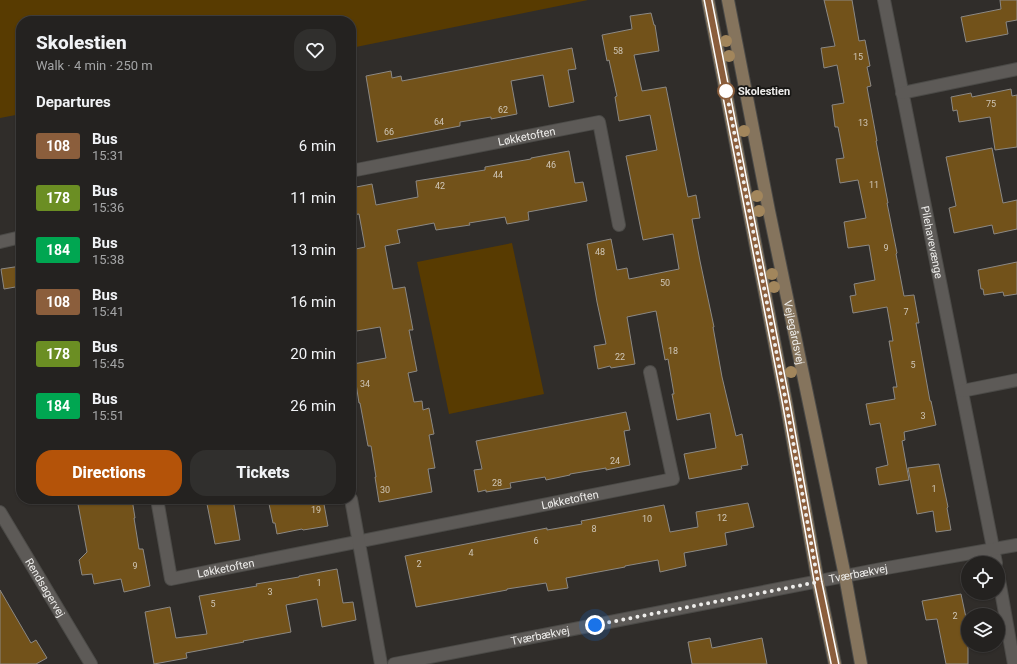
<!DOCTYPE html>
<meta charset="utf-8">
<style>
:root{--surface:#242220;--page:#302f2d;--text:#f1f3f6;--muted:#a3a4a5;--line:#413f3e;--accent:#b45309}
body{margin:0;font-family:Roboto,sans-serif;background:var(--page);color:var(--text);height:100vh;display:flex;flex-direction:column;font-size:15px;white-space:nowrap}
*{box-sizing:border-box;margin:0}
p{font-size:13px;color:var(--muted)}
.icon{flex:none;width:22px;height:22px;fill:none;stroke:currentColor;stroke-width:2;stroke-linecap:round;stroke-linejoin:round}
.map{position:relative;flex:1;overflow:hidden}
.sheet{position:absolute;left:16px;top:16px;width:340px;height:488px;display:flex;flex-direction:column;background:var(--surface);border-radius:16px;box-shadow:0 1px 3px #0004,0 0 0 1px var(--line)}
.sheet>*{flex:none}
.badge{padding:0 8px;border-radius:3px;font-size:14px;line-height:26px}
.controls{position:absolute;left:961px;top:556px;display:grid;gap:8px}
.controls a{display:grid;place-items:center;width:44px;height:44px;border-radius:50%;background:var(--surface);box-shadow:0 1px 3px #0004,0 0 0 1px var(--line);font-size:20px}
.you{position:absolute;width:20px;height:20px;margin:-10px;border:3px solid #fff;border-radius:50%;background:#1a73e8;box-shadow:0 0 0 6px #1a73e833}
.map>.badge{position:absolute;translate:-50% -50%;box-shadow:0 0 0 2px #fff}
h2{padding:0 20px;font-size:15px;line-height:36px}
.round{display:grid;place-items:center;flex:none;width:42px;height:42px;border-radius:16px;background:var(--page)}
.summary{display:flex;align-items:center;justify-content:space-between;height:68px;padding:0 20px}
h1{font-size:19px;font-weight:800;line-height:30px}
.cta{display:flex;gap:8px;margin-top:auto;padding:8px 20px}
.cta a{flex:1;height:46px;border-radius:16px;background:var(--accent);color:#fff;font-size:16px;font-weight:800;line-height:46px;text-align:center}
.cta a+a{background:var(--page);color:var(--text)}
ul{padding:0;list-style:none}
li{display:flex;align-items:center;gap:12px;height:52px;padding:0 20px}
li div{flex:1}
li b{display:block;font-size:15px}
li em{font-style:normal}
li .badge{min-width:44px;font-weight:700;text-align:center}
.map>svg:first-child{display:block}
.green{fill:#583b01}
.building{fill:#72521a;stroke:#8b8884}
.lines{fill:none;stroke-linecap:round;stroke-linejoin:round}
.street-casing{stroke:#4b4a47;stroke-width:14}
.secondary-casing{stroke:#4b4a47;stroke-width:14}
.street{stroke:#5d5a57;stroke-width:12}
.secondary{stroke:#85745d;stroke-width:12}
.tree{fill:#a2865c}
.line-casing{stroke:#fff;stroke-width:9}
.line{stroke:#8b5e3c;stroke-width:6}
.walk{stroke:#eeedeb;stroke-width:4;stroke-dasharray:0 7.2}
.stop-dot{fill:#fff;stroke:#8b5e3c;stroke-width:2}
.labels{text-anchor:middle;stroke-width:3.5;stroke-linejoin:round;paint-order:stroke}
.number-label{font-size:9px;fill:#cfc6b7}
.stop-label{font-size:11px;font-weight:bold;fill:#eeedeb;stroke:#171614;text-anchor:start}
.street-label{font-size:11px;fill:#eeedeb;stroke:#171614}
</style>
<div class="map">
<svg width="1017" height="664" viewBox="0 0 1017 664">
<rect width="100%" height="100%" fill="#302d2a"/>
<path class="green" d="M0,0h588l-237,48v-27h-330v93l-21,4z
M512,243l32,151 -95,20 -32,-152z"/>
<path class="building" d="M824,0h28l7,41 6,-1 5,26 -3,1 4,19 -4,1 10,54h-1l12,62h-1l10,50 -1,1 8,42 10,-1 5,28h-3l14,78h1l5,24 -32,7 1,8 -3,1 7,39 -30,5 -3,-17 12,-3 -8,-42 -10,2 -4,-21 29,-5 -2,-12h4l-8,-46h4l-6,-34 -34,6 -3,-17 6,-1 -2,-11 21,-4 -6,-35 -21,3 -4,-26 22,-4 -8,-38 -18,3 -4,-24 8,-1 -6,-31h-3l-3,-22 12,-2 -7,-38 -13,3 -3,-20 14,-2z
M1000,0h17v20l-11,2 2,12 -42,8 -5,-25 40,-8z
M651,13l3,12h1l4,26 -25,4 8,36 24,-4 22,110 8,-2 4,23 -8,1 8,42 14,66h-1l9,50 14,59 6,-2 6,31 -7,1 1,3 -53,10 -5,-25 32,-6 -6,-35 -33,7 -5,-26h2l-6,-35 -3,1 -9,-49 -29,6 8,47 -24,4 -1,-2 -12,3 -4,-23 12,-2 -9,-42 -10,-58 24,-5 6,31 10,-2 2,11 50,-10 -6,-35 -30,6 -17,-84 31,-6 -7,-35 -31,6 -4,-24 2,-1 -8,-36 -2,1 -5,-26 30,-6 -2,-13z
M572,48l4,21 -8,1 6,32 -25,5 -6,-32 -32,6 6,33 -26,5v-2l-31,5v4l-83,16 -11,-66 25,-5 1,7 9,-2 1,5z
M1011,89l1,7 5,-1v52l-22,3 -5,-33 -31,5 -2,-12 -4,1 -2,-14 20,-4 1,4z
M992,148l11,55 14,-3v29l-23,5 -2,-9 -38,8 -5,-25 7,-2 -10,-49z
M569,151l6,32 8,-1 4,19 -59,11 1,8 -22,4 -2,-7 -36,6 1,2 -34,5 -2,-7 -37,7 3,13 -15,3 8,43 12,-2 8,43h-4l8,41 -9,2 6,29 8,-1 1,9 6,-2 5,26 -5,1 6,33 -7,1 4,23 -53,10 -4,-25h1l-5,-31h-3l-8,-43h-1l-6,-39 33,-6 -6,-31 -29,5v-82l14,-3 -6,-33 -8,1v-27l21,-4 4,21 42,-8 -2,-16 69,-11v-3l46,-8v-1z
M1017,262v32l-13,2 -1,-4 -19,3 -1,-6h-2l-3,-19z
M21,266v20l-17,3 -3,-20z
M626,412l4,18 -6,1 6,34 -24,5v-2l-36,6v1l-24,5 -1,-3 -35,6 1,5 -25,4v-2l-8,2 -4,-22 8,-1 -6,-28z
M939,464l9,43 -1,1 4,22 -15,2 -3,-21 -16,3 -9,-46z
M77,499h55l3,19h-1l5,31h4l7,37 -26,6 -3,-13 -27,5 -2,-10 -10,1 -3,-15 8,-8z
M206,499h27l7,41 -25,4z
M268,499h55l5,27 -25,4 -1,-1 -25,5 -2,-11h-2z
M748,503l6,24 -29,6 2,12 -43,8 2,13 -26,6 -2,-12 -33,6v1l-59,11 2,10 -20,3 -2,-8 -39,6v1l-91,17 -11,-51 142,-28v2l35,-6 -1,-3 83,-16 6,27 28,-5 -2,-15z
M337,569l6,34 10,-1 3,18 -34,7 -5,-28 -31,6 5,27 -48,9 1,1 -58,11 1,5 -33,6 -9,-52 25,-5 6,31 31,-4 -8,-38 58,-10 -1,-2 43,-7v-1z
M0,590l31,53 5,-3 11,18 -11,6h-36z
M961,594l7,33v37h-22l-9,-45 -11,1 -4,-19z
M710,638l2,10 50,-10 5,26h-75l-4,-22z"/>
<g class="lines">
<g class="street-casing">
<g id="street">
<path id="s1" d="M884,0l112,563"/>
<path d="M902,93l115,-24"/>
<path id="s2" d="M351,171l248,-49 20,103"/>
<path d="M0,242l21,-5"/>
<path d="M962,391l55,-11"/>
<path id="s3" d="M157,499l14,80 502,-100 -23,-107"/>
<path d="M351,499l30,165"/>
<path id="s4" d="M0,512l91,152"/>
<path d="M998,574l16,90"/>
<path id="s5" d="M394,664l487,-95 136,-24"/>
</g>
</g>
<g class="secondary-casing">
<g id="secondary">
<path d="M708,0l78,402 32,180 17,82"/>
<path id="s6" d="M728,0l41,211 76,365 16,88"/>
</g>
</g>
<use href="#street" class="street"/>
<use href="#secondary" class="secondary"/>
</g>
<g class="tree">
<circle cx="726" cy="41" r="6"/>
<circle cx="729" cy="56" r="6"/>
<circle cx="744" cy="131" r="6"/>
<circle cx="757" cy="196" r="6"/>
<circle cx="759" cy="211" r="6"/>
<circle cx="772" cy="274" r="6"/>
<circle cx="774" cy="287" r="6"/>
<circle cx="791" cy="372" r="6"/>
</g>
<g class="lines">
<g class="line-casing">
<path id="line" d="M708,0l78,402 32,180 17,82"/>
</g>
<use href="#line" class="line"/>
<path class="walk" d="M595,625l223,-43 -32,-180 -60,-312v1"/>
</g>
<circle class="stop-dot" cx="726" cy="91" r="8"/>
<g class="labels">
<g class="number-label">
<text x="618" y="54">58</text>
<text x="858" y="60">15</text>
<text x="991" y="107">75</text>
<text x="503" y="113">62</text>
<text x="439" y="125">64</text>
<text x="863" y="126">13</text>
<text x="389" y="135">66</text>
<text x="551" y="168">46</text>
<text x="498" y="178">44</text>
<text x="874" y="188">11</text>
<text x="440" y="189">42</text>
<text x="886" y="251">9</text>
<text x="600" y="255">48</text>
<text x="665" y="286">50</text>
<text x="906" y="315">7</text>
<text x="673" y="354">18</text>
<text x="620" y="360">22</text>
<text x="913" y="368">5</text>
<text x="365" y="387">34</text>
<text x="923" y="419">3</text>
<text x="615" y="464">24</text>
<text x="497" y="486">28</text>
<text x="934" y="492">1</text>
<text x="385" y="493">30</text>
<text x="316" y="513">19</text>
<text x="722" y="521">12</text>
<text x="647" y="522">10</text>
<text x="594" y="532">8</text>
<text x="536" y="544">6</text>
<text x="471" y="556">4</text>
<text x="419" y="567">2</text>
<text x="135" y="569">9</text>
<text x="319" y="586">1</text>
<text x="270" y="595">3</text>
<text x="213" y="607">5</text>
<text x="955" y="619">2</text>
</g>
<g class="stop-label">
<text x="738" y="95">Skolestien</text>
</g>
<g class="street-label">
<text dy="4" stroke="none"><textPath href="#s2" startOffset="179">Løkketoften</textPath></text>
<text dy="4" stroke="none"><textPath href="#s1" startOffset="247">Pilehavevænge</textPath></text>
<text dy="4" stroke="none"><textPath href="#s6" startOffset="339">Vejlegårdsvej</textPath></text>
<text dy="4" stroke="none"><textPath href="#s3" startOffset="488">Løkketoften</textPath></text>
<text dy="4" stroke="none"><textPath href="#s3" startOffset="137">Løkketoften</textPath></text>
<text dy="4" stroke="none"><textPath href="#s5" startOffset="473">Tværbækvej</textPath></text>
<text dy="4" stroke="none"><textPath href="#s4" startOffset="88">Rendsagervej</textPath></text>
<text dy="4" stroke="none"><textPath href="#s5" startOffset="149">Tværbækvej</textPath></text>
</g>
</g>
</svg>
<div class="controls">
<a><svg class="icon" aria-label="locate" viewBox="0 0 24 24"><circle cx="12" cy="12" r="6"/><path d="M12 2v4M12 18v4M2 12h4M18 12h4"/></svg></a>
<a><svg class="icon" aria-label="layers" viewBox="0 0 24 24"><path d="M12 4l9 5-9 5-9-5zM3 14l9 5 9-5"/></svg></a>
</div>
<div class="you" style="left:595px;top:625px"></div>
<section class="sheet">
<div class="summary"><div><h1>Skolestien</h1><p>Walk · 4 min · 250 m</p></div><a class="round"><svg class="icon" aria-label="heart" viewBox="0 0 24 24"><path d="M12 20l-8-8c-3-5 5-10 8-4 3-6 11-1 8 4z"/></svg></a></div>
<h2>Departures</h2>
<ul>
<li><span class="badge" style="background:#8b5e3c;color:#fff">108</span><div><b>Bus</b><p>15:31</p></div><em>6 min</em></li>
<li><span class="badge" style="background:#6b8e23;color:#fff">178</span><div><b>Bus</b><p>15:36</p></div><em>11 min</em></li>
<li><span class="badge" style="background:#00a651;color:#fff">184</span><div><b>Bus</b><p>15:38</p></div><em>13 min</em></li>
<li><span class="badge" style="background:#8b5e3c;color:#fff">108</span><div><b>Bus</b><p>15:41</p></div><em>16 min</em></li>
<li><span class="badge" style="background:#6b8e23;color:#fff">178</span><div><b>Bus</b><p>15:45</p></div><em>20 min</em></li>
<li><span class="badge" style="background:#00a651;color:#fff">184</span><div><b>Bus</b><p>15:51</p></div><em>26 min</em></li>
</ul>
<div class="cta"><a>Directions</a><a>Tickets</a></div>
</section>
</div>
